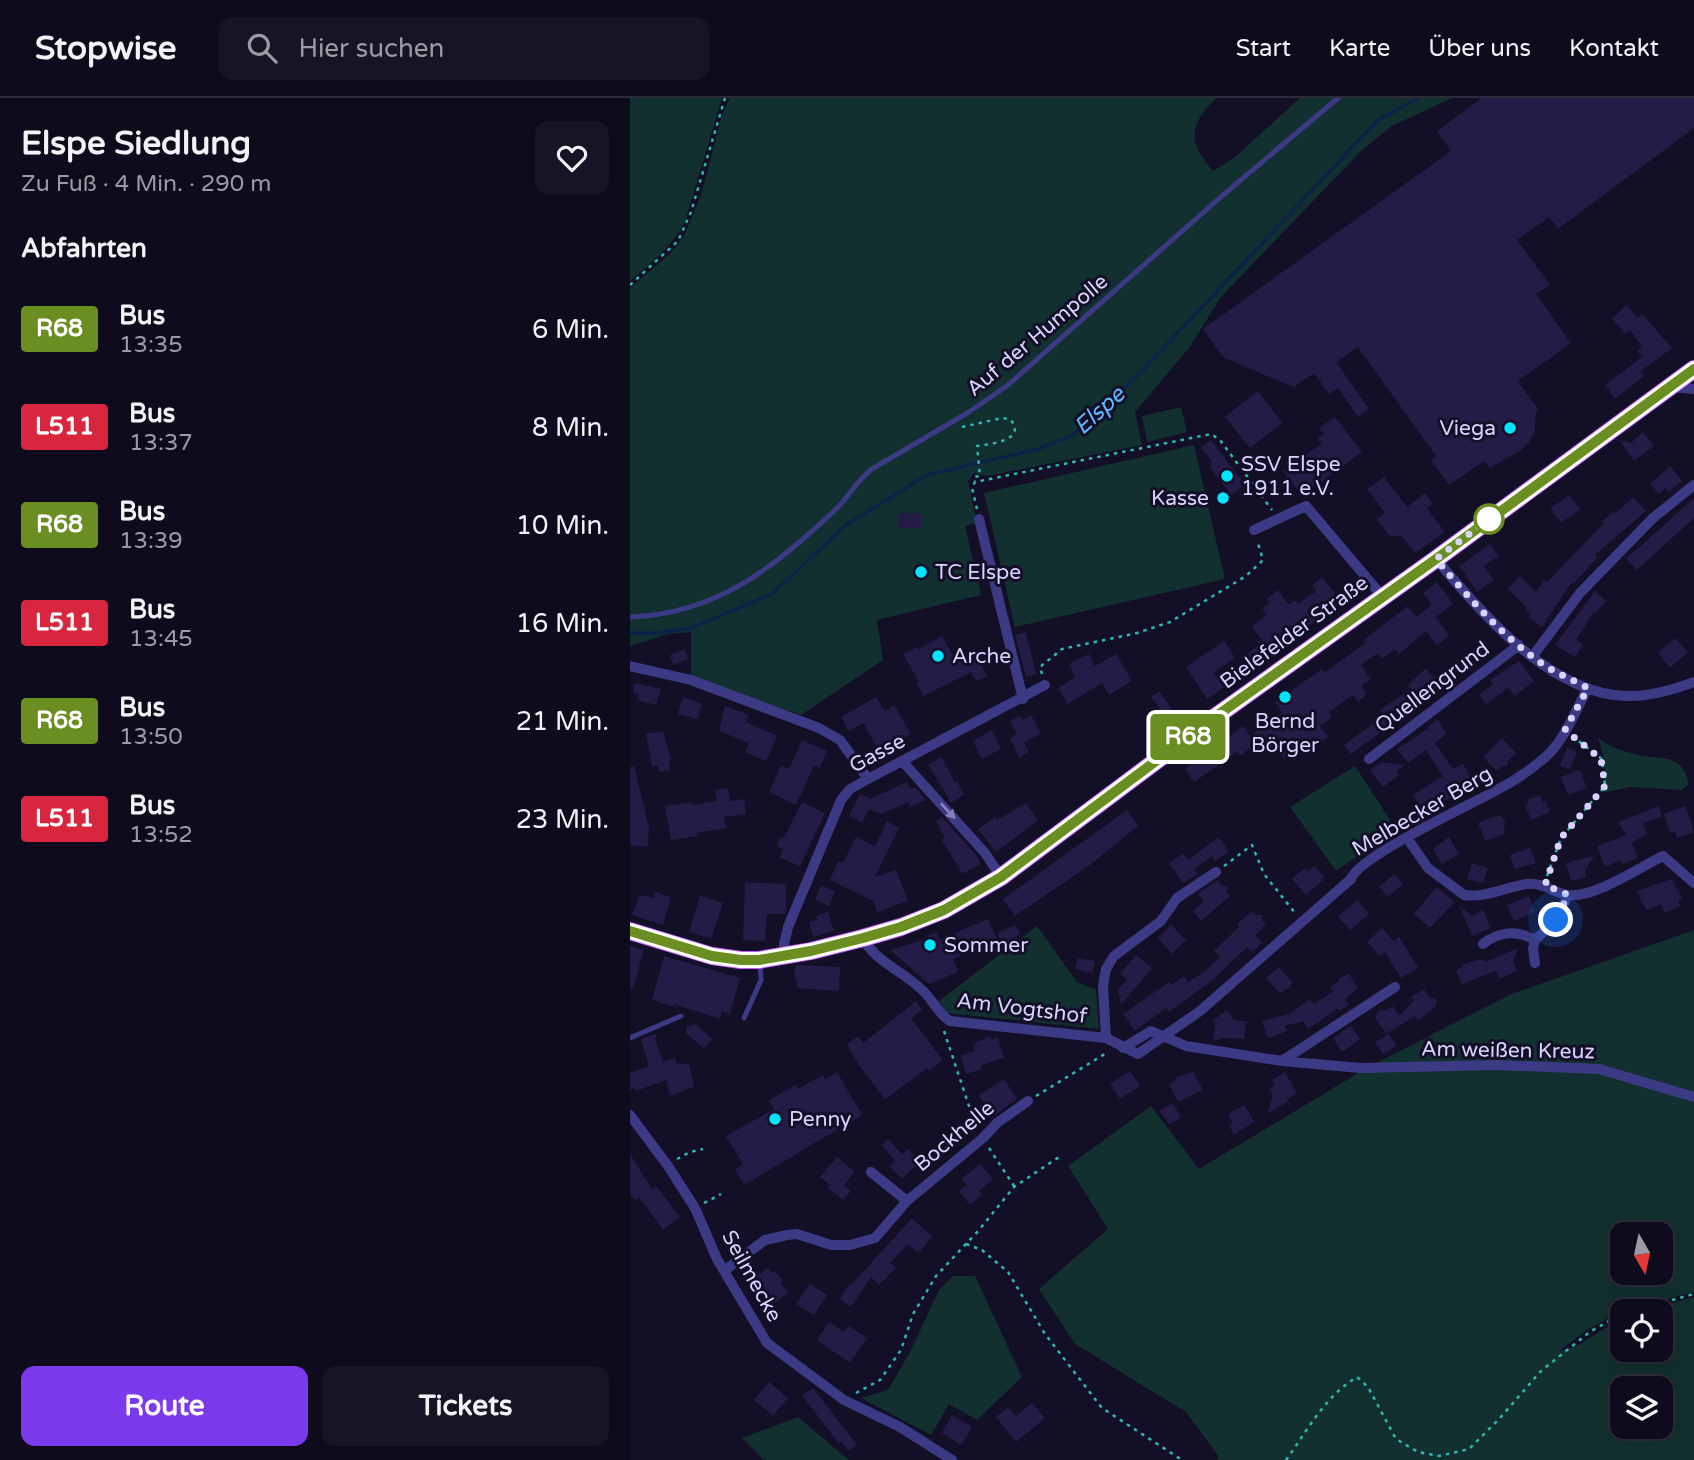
<!DOCTYPE html>
<html lang="de">
<meta charset="utf-8">
<style>
:root{--surface:#0e0b1c;--page:#171425;--text:#f1f3f6;--muted:#9b9ba3;--line:#2e2b3b;--accent:#7c3aed}
body{margin:0;font-family:"Varela Round",sans-serif;background:var(--page);color:var(--text);height:100vh;display:flex;flex-direction:column;font-size:26px;white-space:nowrap}
*{box-sizing:border-box;margin:0}
p{font-size:23px;color:var(--muted)}
.icon{flex:none;width:38px;height:38px;fill:none;stroke:currentColor;stroke-width:2;stroke-linecap:round;stroke-linejoin:round}
.map{position:relative;flex:1;overflow:hidden}
.panel{display:flex;flex-direction:column;background:var(--surface);width:630px}
.panel>*{flex:none}
.badge{padding:0 14px;border-radius:5px;font-size:24px;line-height:46px}
.needle{width:46px;rotate:171deg}
.tools{position:absolute;left:980px;top:1124px;display:grid;gap:14px}
.tools a{display:grid;place-items:center;width:63px;height:63px;border-radius:14px;background:var(--surface);box-shadow:0 7px 28px #0002,0 0 0 2px var(--line);font-size:35px}
.you{position:absolute;width:35px;height:35px;margin:-18px;border:5px solid #fff;border-radius:50%;background:#1a73e8;box-shadow:0 0 0 10px #1a73e833}
.map>.badge{position:absolute;translate:-50% -50%;box-shadow:0 0 0 4px #fff}
h2{padding:0 21px;font-size:26px;line-height:63px}
.round{display:grid;place-items:center;flex:none;width:74px;height:74px;border-radius:14px;background:var(--page)}
.head{display:flex;align-items:center;justify-content:space-between;height:119px;padding:0 21px}
h1{font-size:33px;font-weight:700;line-height:52px}
.action{display:flex;gap:14px;margin-top:auto;padding:14px 21px}
.action a{flex:1;height:80px;border-radius:14px;background:var(--accent);color:#fff;font-size:28px;font-weight:700;line-height:80px;text-align:center}
.action a+a{background:var(--page);color:var(--text)}
ul{padding:0;list-style:none}
li{display:flex;align-items:center;gap:21px;height:98px;padding:0 21px}
li div{flex:1}
li b{display:block;font-size:26px}
li em{font-style:normal}
li .badge{min-width:77px;font-weight:700;text-align:center}
header{display:flex;align-items:center;gap:42px;box-sizing:border-box;height:98px;padding:0 35px;background:var(--surface);border-bottom:2px solid var(--line)}
header strong{font-size:33px}
nav{display:flex;gap:38px;margin-inline-start:auto;font-size:24px}
.search{width:490px;height:63px;background:var(--page);display:flex;align-items:center;gap:18px;box-sizing:border-box;padding:0 24px;border-radius:14px;color:var(--muted);font-size:26px}
main{display:flex;flex:1;min-height:0}
.map>svg:first-child{display:block}
.green{fill:#12302f;fill-rule:evenodd}
.lines{fill:none;stroke-linecap:round;stroke-linejoin:round}
.stream{stroke:#0c2248;stroke-width:3.5}
.building{fill:#241b47}
.path{stroke:#2fb8b0;stroke-width:2.5;stroke-dasharray:3.5 5;stroke-linecap:butt}
.lane{stroke:#3d3a85;stroke-width:5}
.street{stroke:#3d3a85;stroke-width:10}
.primary{stroke:#c25bff;stroke-width:18}
.oneway{fill:#837fbc}
.line-casing{stroke:#fff;stroke-width:16}
.line{stroke:#6b8e23;stroke-width:10}
.walk{stroke:#d9d4ff;stroke-width:7;stroke-dasharray:0 12.6}
.poi-dot{fill:#00e5ff;stroke:#130f26;stroke-width:2.5}
.stop-dot{fill:#fff;stroke:#6b8e23;stroke-width:3.5}
.labels{text-anchor:middle;stroke-width:6;stroke-linejoin:round;paint-order:stroke}
.street-label{font-size:21px;fill:#d9d4ff;stroke:#130f26}
.poi-label{font-size:21px;fill:#d9d4ff;stroke:#130f26;text-anchor:start}
.water-label{font-size:23px;font-style:italic;fill:#62b6ff;stroke:#130f26}
</style>
<header>
<strong>Stopwise</strong>
<div class="search"><svg class="icon" aria-label="search" viewBox="0 0 24 24"><circle cx="10" cy="10" r="6"/><path d="M15 15l6 6"/></svg>Hier suchen</div>
<nav><a>Start</a><a>Karte</a><a>Über uns</a><a>Kontakt</a></nav>
</header>
<main>
<section class="panel">
<div class="head"><div><h1>Elspe Siedlung</h1><p>Zu Fuß · 4 Min. · 290 m</p></div><a class="round"><svg class="icon" aria-label="heart" viewBox="0 0 24 24"><path d="M12 20l-8-8c-3-5 5-10 8-4 3-6 11-1 8 4z"/></svg></a></div>
<h2>Abfahrten</h2>
<ul>
<li><span class="badge" style="background:#6b8e23;color:#fff">R68</span><div><b>Bus</b><p>13:35</p></div><em>6 Min.</em></li>
<li><span class="badge" style="background:#d7263d;color:#fff">L511</span><div><b>Bus</b><p>13:37</p></div><em>8 Min.</em></li>
<li><span class="badge" style="background:#6b8e23;color:#fff">R68</span><div><b>Bus</b><p>13:39</p></div><em>10 Min.</em></li>
<li><span class="badge" style="background:#d7263d;color:#fff">L511</span><div><b>Bus</b><p>13:45</p></div><em>16 Min.</em></li>
<li><span class="badge" style="background:#6b8e23;color:#fff">R68</span><div><b>Bus</b><p>13:50</p></div><em>21 Min.</em></li>
<li><span class="badge" style="background:#d7263d;color:#fff">L511</span><div><b>Bus</b><p>13:52</p></div><em>23 Min.</em></li>
</ul>
<div class="action"><a>Route</a><a>Tickets</a></div>
</section>
<div class="map">
<svg width="1064" height="1362" viewBox="0 0 1064 1362">
<rect width="100%" height="100%" fill="#130f26"/>
<path class="green" d="M0,0h92l-37,124c-13,24 -33,41 -55,59z
M100,0h486c-27,27 -29,44 -3,73l22,-14 65,-59h152l-60,28 -31,25 -140,146 -32,51 -54,64 7,33 -155,31 -13,-3 -6,8 9,42 -12,3 16,69 -104,25 6,40 -82,55 -110,-38v-45l-23,2 -38,12v-358l41,-35 13,-17 17,-41 21,-80z
M551,309l6,25 -40,10 -5,-26z
M564,347l31,134 -210,48 -31,-134z
M968,640c10,8 31,16 45,18 25,3 39,0 46,28l-7,6 -52,-3 -28,6c5,-23 3,-33 -4,-55z
M725,668l41,63 -60,42 -46,-64z
M407,828l40,56 19,8 3,39 -152,-16 -8,-12z
M1064,832v362l-72,19 -35,19 -28,21 18,-5 45,-29v32h39v-38h-22l55,-14v163h-477l2,-3 -33,-45 -111,-68 -36,-55 69,-60 -40,-63 83,-60 48,63 164,-99 146,-75zM992,1136h39v38h-39zM992,1290h39v38h-39z
M323,1178h22l47,101 -45,43 -28,-16 -18,31 -70,-37 27,-8 23,-40 28,-60z
M168,1319l51,43h-85l-22,-22z"/>
<g class="lines">
<path class="stream" d="M0,535h27l34,-5 81,-34 74,-69 81,-50 111,-26 33,-13 18,-14 53,-51 236,-251 41,-22"/>
</g>
<path class="building" d="M852,0h212v30l-136,101 -9,-12 -32,23 33,45 -14,9 35,49 -53,38 20,28 -2,2 -1,21 -6,10 -8,8 -31,18 -6,-7 -35,24 -18,-25 5,-4 -78,-109 -22,15 33,47 -11,8 -20,-29 -9,6 -15,-21 -20,14 -70,-29 -21,-29 248,-178 -14,-20z
M997,207l10,13 5,-4 30,34 -32,24 4,4 -29,23 -10,-14 37,-28 -5,-6 5,-4 -12,-17 -5,4 -13,-16z
M628,293l24,32 -32,25 -25,-31z
M705,319l27,35 -60,44 -19,-25 39,-28 -4,-5 6,-4 -5,-6z
M1013,334l11,14 -20,15 -15,-21 12,3z
M581,342l34,45 -14,10 -21,-28 2,-5 -11,-15z
M1040,368l12,15 -14,11 -2,-4 -7,6 -9,-10z
M754,379l23,30 18,-14 8,11 -6,4 18,24 -30,21 -14,-18 -11,2 -13,-18 8,-6 -18,-24z
M939,397l11,15 -19,13 -11,-14z
M1003,399l13,14 -51,44 2,3 -24,26 -2,-1 -29,44 -13,-9 2,-4 -6,-4 1,-3 -18,-18 12,-13 16,16 8,-12 3,2 57,-59 -2,-2 12,-10 2,2z
M1064,400v20l-57,52 -11,-11z
M291,415v15h-23v-14z
M860,446l9,12 -15,10 10,14 -17,12 -18,-26z
M692,479l19,24 -70,53 -2,-3 -21,16 -6,-9 21,-16 -11,-16 15,-11 -5,-7 7,-5 -3,-4 12,-9 11,15 6,-5 3,4 18,-13 -4,-6z
M807,484l16,22 -17,13 13,19 -12,9 -11,-14 -27,23 -4,-5 -13,10 -4,-6 -17,12 10,14 -10,7 6,8 -9,8 -5,-7 -24,17 3,5 -12,9 8,11 -17,12 -4,-6 -23,16 -17,-23 -27,20 -3,-4 -43,30 -9,-13 58,-43 7,10 32,-24 -7,-10 47,-33 2,4 41,-30 -2,-3 45,-34 8,11 16,-12 -9,-12z
M965,493l11,10 -11,13 -2,-1 -17,27 7,4 -8,13 -20,-12z
M396,534l10,42 -10,3 -11,-42z
M312,538l13,23 18,-9 14,26 -11,5 -5,-9 -48,24 -7,-13 3,-1 -16,-28 14,-7 2,2z
M1045,540l13,14 -18,16 -12,-15z
M594,543l11,17 -21,14 10,15 -17,12 -21,-32z
M55,551l3,10 -15,6 -3,-10z
M459,556l6,12 21,-12 16,27 -23,14 -7,-12 -34,21 -10,-16 17,-11 -6,-13z
M889,563l15,20 -19,15 -7,-8 -22,16 -7,-9 14,-11 -3,-4z
M796,570l5,8 6,1 -1,7 3,5 -11,8 -3,-4 -27,21 3,4 -50,36 -7,-9 40,-29 -4,-6 30,-21 -2,-4z
M5,585l26,6 -5,16 -19,-5 2,-6 -6,-1z
M529,593l21,29 -20,15 -10,-15 9,-6 -2,-2 3,-3 -9,-12z
M53,599l19,7 -4,15 -20,-5z
M246,599l9,14 9,-6 17,29 -31,18 -17,-29 -14,8 -8,-14z
M95,608l24,9 -3,7 31,14 -11,25 -21,-9 4,-9 -30,-12z
M401,617l10,18 -17,10 5,9 -10,6 -9,-20 7,-4 -7,-13 10,-5 2,4z
M808,621l8,15 -11,9 18,26 10,-5 12,21 -52,28 -10,-18 30,-19 -17,-26 -18,13 -11,-14 32,-21 -1,-1z
M362,632l9,19 -19,10 -9,-18z
M33,633l8,29 -2,1 1,9 -11,2 -1,-7 -6,1 -6,-32z
M872,640l14,15 -8,8 -1,5h-4l-6,5 -14,-14z
M172,642l25,11 -7,17 -6,-2 -18,39 -27,-13 12,-27 8,4z
M937,650l10,4 -7,17 -10,-4z
M312,659l13,26 2,-2 7,14 -13,8 -23,-39z
M752,664l23,3 -8,6 2,4 -16,12 -13,-17z
M4,668l15,62 -1,19 -18,-2v-78z
M950,672l7,18 -19,7 -7,-18z
M277,684l3,7 5,-2 11,13 -16,7 -2,-5 -26,12 -13,-5 -7,14 -13,-7 11,-22 10,5z
M98,690l2,13 14,-2 2,15 -22,3 2,11 -29,5 1,3 -27,4 -6,-34 27,-4 1,3 24,-4 -2,-11z
M910,697l3,7 3,-1 4,11 -19,8 -6,-15 4,-1 -2,-4z
M172,704l23,11 -25,53 -20,-8 3,-9 -6,-3 4,-9 3,1z
M396,705l12,17 -42,32 -18,-23 17,-12 2,3z
M1029,708l3,11 -19,6 4,11 -15,9 6,15 -15,6 -2,-4 -16,7 -8,-21 29,-11 -8,-13z
M1056,708l8,26 -17,6 -2,-7 -5,1 -6,-18z
M497,712l11,16 -48,39 -75,51 -12,-17z
M869,717l6,5 -1,14 -19,7 -7,-18z
M312,719l34,38 5,9 -19,10 -20,-34 3,-2 -9,-17z
M257,723l12,7 -24,49 21,-7 12,31 -31,11 -4,-11 -43,-21 8,-19 5,2 13,-26 19,9z
M589,739l10,15 -14,9 -3,-5 -18,13 4,5 -15,9 -14,-20 14,-10 5,7z
M819,739l10,17 -17,10 -9,-15z
M900,750l6,15 -21,6 -5,-14z
M964,758l-9,15 1,6 -15,4 -5,-18z
M842,765l16,5 -5,15 -16,-4z
M685,768l10,12 -19,17 -14,-16 13,-11 3,4z
M764,776l9,10 -15,13 -9,-10z
M1041,781l11,19 -4,2 2,6 -15,7 -4,-9 -15,6 -9,-19z
M588,782l4,6h6l-2,6 4,4 -29,25 -8,-11 11,-8 -6,-9z
M115,784l41,2v27l-1,3h-18l-2,27 -22,-1z
M191,787l14,6 -6,15 -14,-6z
M806,789l19,15 -25,26 -16,-14z
M25,794l16,5 -8,28 -31,-10 8,-20 14,3z
M70,798l23,7 -12,36 -22,-7z
M899,798l6,16 -21,9 -7,-16z
M727,802l12,14 -19,16 -12,-13z
M829,807l13,11 11,-6 8,18 -19,8z
M622,813l3,4h7v5l4,5 -11,10 7,8 -10,9 -5,-5 -34,33 -44,32 -3,-4 -31,23 -12,-17 46,-32 2,3 13,-9 4,6 16,-10 16,-15 -6,-6 25,-24 -2,-3z
M198,814l6,19 -21,6 -4,-15 8,-2 -1,-4z
M358,821l10,22 -45,18 5,13 -29,12 -39,-34 32,-10 9,-6 6,-1 2,7z
M385,827l6,9 -19,10 -5,-11z
M541,827l15,15 -14,14 -14,-16z
M752,830l12,13 5,-5 19,32 -17,10 -16,-26 -5,4 -13,-14z
M0,848l14,4 -11,38h-3z
M888,850l-5,13 4,10 -18,8 -3,-8 -34,13 -6,-14 6,-3 1,-3 20,-5 2,3z
M506,857l16,13 -31,37 -3,-15 9,-11 -7,-5z
M34,858l76,22 -10,36 -8,-3 -2,8 -46,-15 4,4 -26,-8z
M448,860l17,3 -3,12 -17,-4z
M168,867l42,2 -1,24 -42,-3v-9h-3l1,-13z
M649,869l13,15 -2,7h-5l-5,5 -14,-16z
M719,876l9,14 -13,11 4,6 -10,6 -2,-2 -29,20 -5,-8 -18,5 2,5 -19,7 -6,-17 27,-7 21,-15 4,5 19,-12 -3,-5 8,-5 1,-4z
M794,891l5,8 6,1 2,3 -2,6 -17,14 -3,-5 -29,18 -11,-17 5,-8 5,2 8,-5 6,10 15,-16 -3,-3z
M286,903l6,9 -11,8 32,42 -14,11 -2,-3 -42,32 -28,-38 -10,-17 11,-9 5,7z
M597,912l7,10 14,2 -5,4 3,-1 -2,14 -22,-1 -9,4 2,-17 -3,-4z
M66,926l16,15 -8,10 -18,-16v-6z
M721,928l9,13 -18,13 -9,-14z
M27,935l-2,6 8,23 12,-4 3,7 11,-2 5,24 -24,9 -4,-16 -30,11 -2,-3 -4,2v-17l19,-7 -8,-27z
M759,936l8,12 -14,8 -8,-12z
M360,938l1,3 7,-2 6,21 -23,7 1,4 -16,5 -5,-19 13,-4 -1,-7z
M500,973l10,15 -20,13 -10,-15z
M207,974l25,43 -118,70 -9,-16 8,-4 -17,-29 48,-27 -5,-9 27,-15 2,4 25,-14 2,4z
M563,974l10,18 -25,12 -9,-18 7,-4 -1,-2z
M655,974l12,21 -10,6 2,2 -22,13 6,-18 -4,-7 6,-4 -3,-5z
M374,981l13,20 -25,18 -13,-22z
M543,1005l8,15 -12,6 -10,-13z
M615,1007l9,17 -20,13 -5,-10 4,-1 -5,-10z
M258,1041l14,15 6,-5 12,13 -18,17 -13,-13 6,-5 -13,-16z
M0,1056l22,35 4,-3 24,31 -17,13 -23,-32 -5,2 -5,-7z
M207,1059l18,15 -11,13 7,6 -8,9 -15,-12 2,-3 -10,-8z
M350,1066l13,15 -14,12 3,4 -12,10 -11,-14 8,-6 -6,-6z
M282,1120l20,19 -14,16 -10,-9 -18,19 6,5 -17,17 -8,-8 -20,30 -11,-8 10,-16 2,1z
M137,1170l5,5 2,-2 9,10 -3,2 8,9 -15,13 -21,-25z
M180,1186l17,11 -13,20 -18,-11z
M199,1224l15,10 5,-6 18,12 -17,25 -33,-23z
M139,1284l19,16 -15,18 -19,-16z
M183,1290l44,57 -9,6 -6,-9 -3,2 -37,-49z
M402,1305l13,15 -29,24 -20,-25 12,-10 8,9z
M322,1317l20,12 -11,18 -19,-12z"/>
<g class="lines">
<path class="path" d="M0,187l48,-44 13,-29 34,-114
M332,329l40,-9 8,1c18,21 -19,25 -33,27l3,30 -6,1 1,4
M347,411l-5,-21 3,-6 236,-48 9,6 52,70
M412,576l-2,-7 22,-18 75,-16 33,-11 76,-46 17,-16 -6,-20
M594,768l28,-21 12,29 31,39
M917,778l14,-38 44,-52 -3,-27 -26,-20
M314,933l32,96
M406,998l72,-44
M359,1050l25,38
M47,1061l13,-7 13,-3
M74,1105l17,-9
M336,1146l16,6 26,22 37,62 57,74 80,52
M1001,1213l63,-17
M226,1295l24,-13 21,-30 12,-36 23,-38 43,-46 35,-43 48,-32
M656,1362c21,-29 39,-64 71,-83l11,10 28,52 22,13 21,4 30,-7 31,-31 41,-47 50,-40 31,-17"/>
<path class="lane" d="M0,519c87,-3 145,-50 206,-108 13,-12 21,-29 36,-40l97,-57 39,-27 215,-190 115,-97
M114,920l17,-38 -1,-17
M0,940l51,-22"/>
<path class="street" d="M1040,289l24,2
M349,421l44,180
M624,432l52,-24 76,90
M806,461c45,54 115,135 190,137 23,1 47,-6 68,-14
M902,559l48,-64 73,-75 41,-33
M0,568l61,14 128,48 21,12 28,39
M739,661l150,-114
M272,663l83,92 16,24
M777,740l21,30 36,27c22,3 42,-8 63,-11 16,-2 27,9 41,11 25,4 72,-28 95,-39l31,27
M233,840c11,23 40,33 58,51 11,9 17,25 29,32l156,17 32,16 62,-43 151,-132c8,-23 119,-74 146,-89 15,-8 32,-19 45,-30 22,-17 33,-49 46,-72
M853,846c16,-13 35,-14 52,-4l21,-20 12,-25
M156,858l-2,-12 4,-17 53,-127 9,-11 18,-10 177,-94
M905,865l-2,-14 2,-9
M476,940l-3,-53 3,-16 8,-13 47,-35 16,-23 39,-26
M493,950l28,-17 35,15 96,15 78,7 137,-3 102,4 95,28
M652,963l113,-74
M0,1017l38,51 27,42 22,51 50,84 77,57 56,27 52,33
M241,1074l36,29
M94,1173l41,-31 22,-5 10,-1 34,11h19l25,-7 32,-37 76,-63 14,-15 31,-22"/>
<path class="primary" d="M0,833l82,25 29,4h18l52,-9 52,-13 38,-11 43,-17 57,-33 207,-155 228,-163 258,-190"/>
</g>
<defs><path id="oneway-solid" d="M-6-.8H1V-3.2L6.5 0L1 3.2V.8H-6Z" transform="scale(1.75)"/></defs>
<use class="oneway" href="#oneway-solid" transform="translate(318 713) rotate(47)"/>
<g class="lines">
<g class="line-casing">
<path id="line" d="M0,833l82,25 29,4h18l52,-9 52,-13 38,-11 43,-17 57,-33 207,-155 228,-163 258,-190"/>
</g>
<use href="#line" class="line"/>
<path class="walk" d="M859,421l-53,40c32,38 67,78 108,106 14,9 29,15 44,23l-23,42 36,29 4,27 -44,52 -16,47 23,10 -12,25"/>
</g>
<g class="poi-dot">
<circle cx="880" cy="330" r="7"/>
<circle cx="597" cy="378" r="7"/>
<circle cx="593" cy="400" r="7"/>
<circle cx="291" cy="474" r="7"/>
<circle cx="308" cy="558" r="7"/>
<circle cx="655" cy="599" r="7"/>
<circle cx="300" cy="847" r="7"/>
<circle cx="145" cy="1021" r="7"/>
</g>
<circle class="stop-dot" cx="859" cy="421" r="14"/>
<g class="labels">
<g class="street-label">
<text transform="translate(407 237) rotate(-40)" y="7">Auf der Humpolle</text>
<text transform="translate(664 534) rotate(-36)" y="7">Bielefelder Straße</text>
<text transform="translate(802 589) rotate(-37)" y="7">Quellengrund</text>
<text transform="translate(247 655) rotate(-28)" y="7">Gasse</text>
<text transform="translate(792 713) rotate(-30)" y="7">Melbecker Berg</text>
<text transform="translate(392 910) rotate(7)" y="7">Am Vogtshof</text>
<text transform="translate(878 952) rotate(1)" y="7">Am weißen Kreuz</text>
<text transform="translate(324 1038) rotate(-40)" y="7">Bockhelle</text>
<text transform="translate(122 1178) rotate(61)" y="7">Seilmecke</text>
</g>
<g class="poi-label">
<text x="866" y="337" text-anchor="end">Viega</text>
<text x="611" y="373">SSV Elspe<tspan x="611" dy="24">1911 e.V.</tspan></text>
<text x="579" y="407" text-anchor="end">Kasse</text>
<text x="305" y="481">TC Elspe</text>
<text x="322" y="565">Arche</text>
<text x="655" y="630" text-anchor="middle">Bernd<tspan x="655" dy="24">Börger</tspan></text>
<text x="314" y="854">Sommer</text>
<text x="159" y="1028">Penny</text>
</g>
<g class="water-label">
<text transform="translate(469 312) rotate(-42)" y="8">Elspe</text>
</g>
</g>
</svg>
<div class="tools">
<a><svg class="needle" viewBox="-14 -14 28 28"><path d="M0-13l5 13h-10z" fill="#e53935"/><path d="M0 13l5-13h-10z" fill="#9b9ba3"/></svg></a>
<a><svg class="icon" aria-label="locate" viewBox="0 0 24 24"><circle cx="12" cy="12" r="6"/><path d="M12 2v4M12 18v4M2 12h4M18 12h4"/></svg></a>
<a><svg class="icon" aria-label="layers" viewBox="0 0 24 24"><path d="M12 4l9 5-9 5-9-5zM3 14l9 5 9-5"/></svg></a>
</div>
<div class="you" style="left:926px;top:822px"></div>
<b class="badge" style="left:558px;top:639px;background:#6b8e23;color:#fff">R68</b>
</div>
</main>
